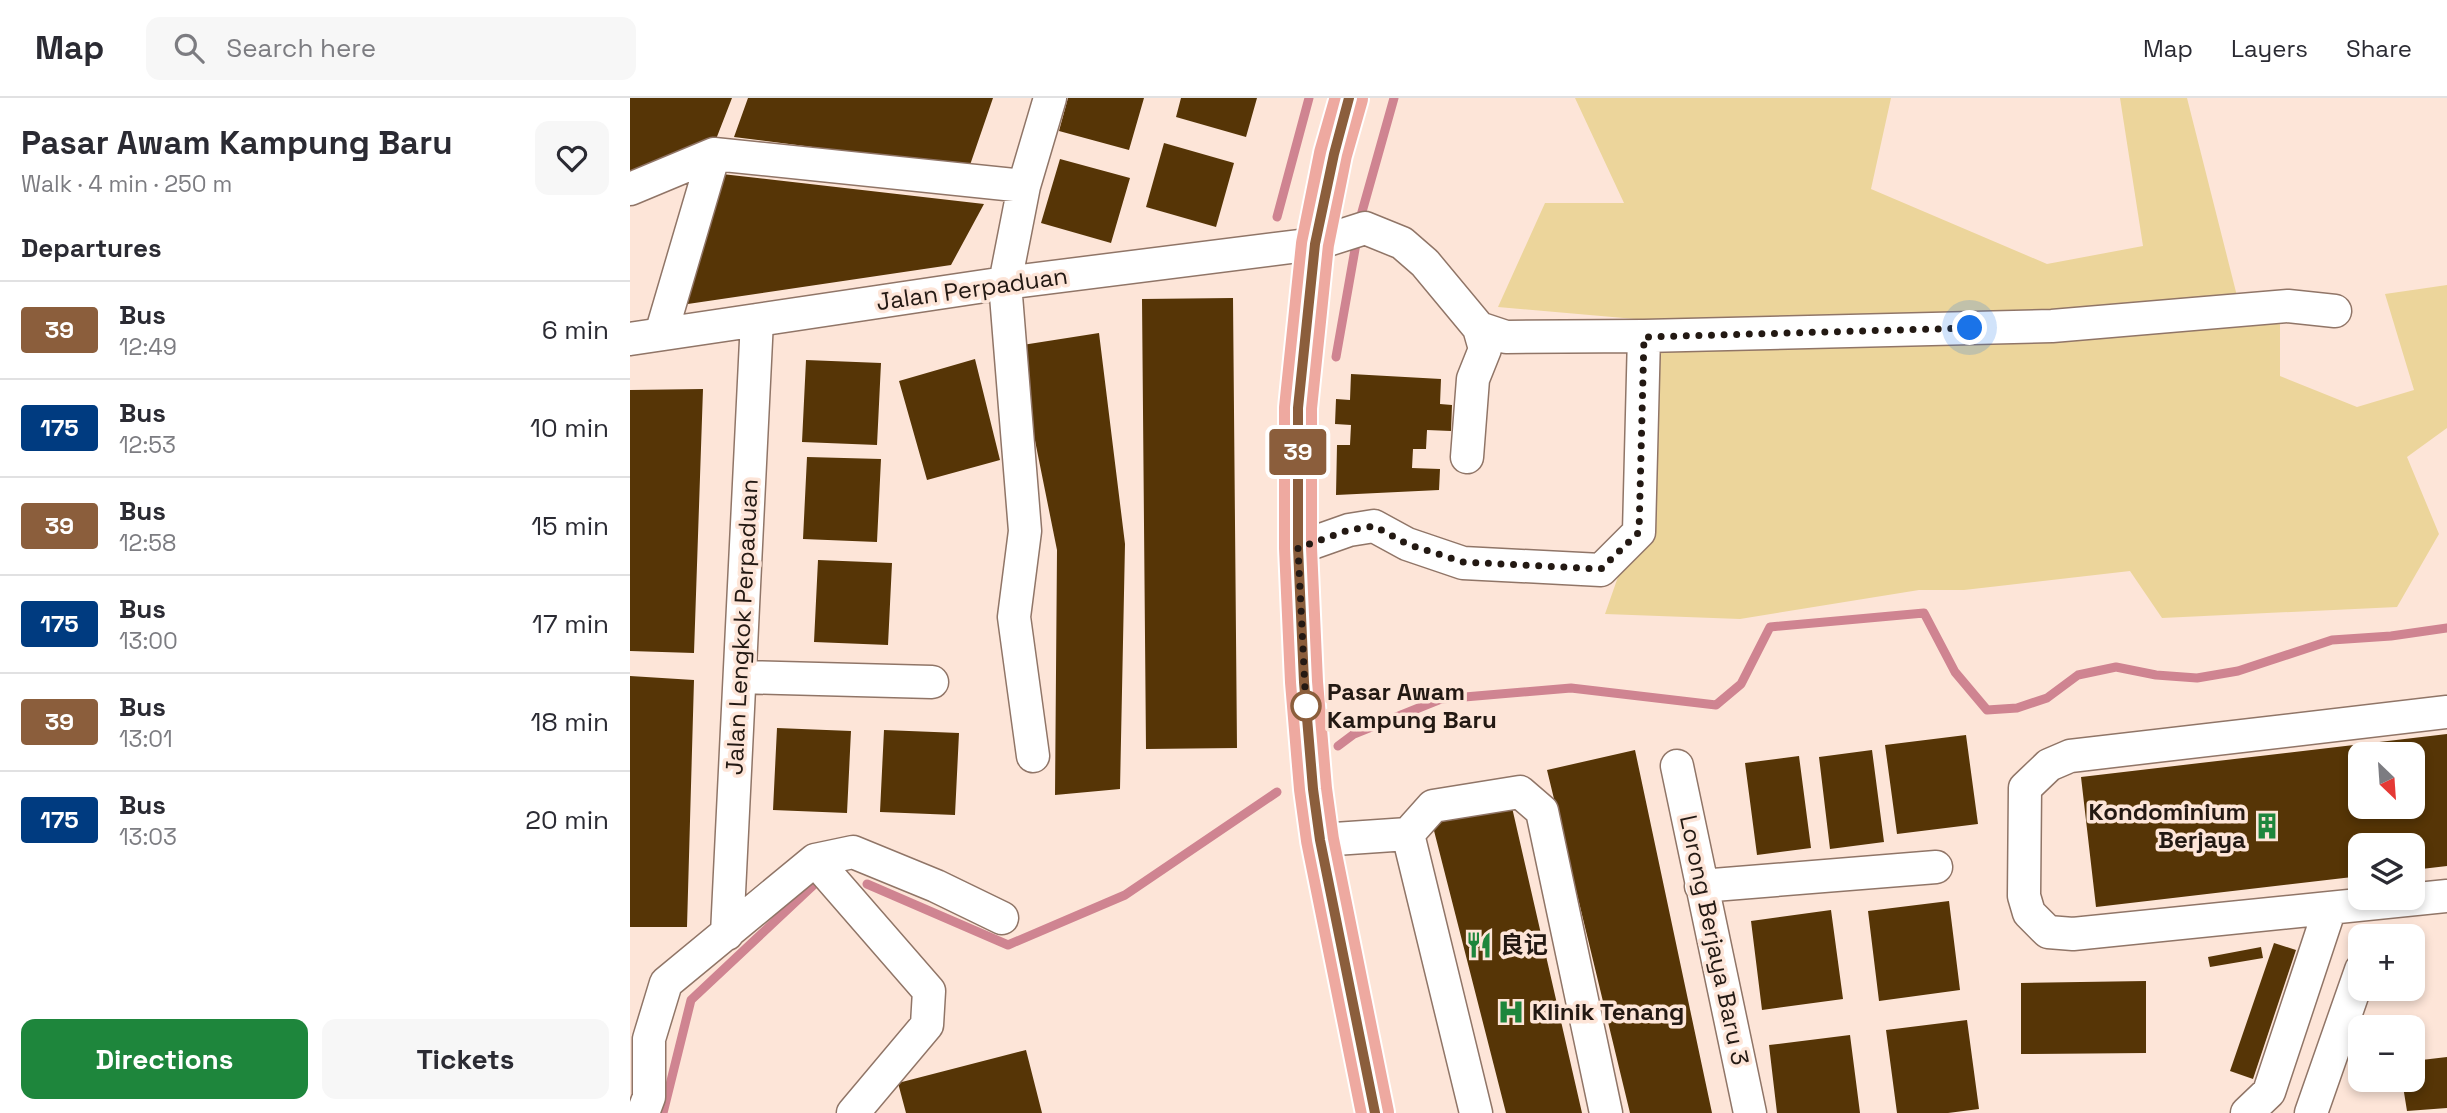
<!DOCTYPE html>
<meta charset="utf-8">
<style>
:root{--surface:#fff;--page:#f7f7f7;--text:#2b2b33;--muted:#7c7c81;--line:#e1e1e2;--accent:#1e863c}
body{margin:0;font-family:"Space Grotesk","Noto Sans SC",sans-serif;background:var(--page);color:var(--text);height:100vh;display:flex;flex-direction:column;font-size:26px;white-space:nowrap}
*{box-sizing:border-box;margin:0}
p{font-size:23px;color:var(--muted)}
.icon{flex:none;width:38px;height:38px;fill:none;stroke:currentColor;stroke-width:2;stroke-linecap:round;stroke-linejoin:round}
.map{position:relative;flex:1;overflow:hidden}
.drawer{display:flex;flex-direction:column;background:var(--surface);width:630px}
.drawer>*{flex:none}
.badge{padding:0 14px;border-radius:5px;font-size:24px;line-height:46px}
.needle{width:46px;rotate:155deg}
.controls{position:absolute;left:1718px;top:644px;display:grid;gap:14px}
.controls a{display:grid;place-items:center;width:77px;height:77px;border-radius:14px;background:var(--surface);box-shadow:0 4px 10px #0003;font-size:35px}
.you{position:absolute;width:35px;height:35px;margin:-18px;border:5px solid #fff;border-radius:50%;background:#1a73e8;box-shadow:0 0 0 10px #1a73e833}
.map>.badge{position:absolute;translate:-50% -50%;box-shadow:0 0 0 4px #fff}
h2{padding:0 21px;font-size:26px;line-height:63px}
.round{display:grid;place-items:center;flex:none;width:74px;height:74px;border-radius:14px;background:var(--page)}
.summary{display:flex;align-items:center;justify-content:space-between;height:119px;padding:0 21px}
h1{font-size:33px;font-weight:700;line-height:52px}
.action{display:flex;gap:14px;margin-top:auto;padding:14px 21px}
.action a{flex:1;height:80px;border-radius:14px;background:var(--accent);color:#fff;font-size:28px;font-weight:700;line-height:80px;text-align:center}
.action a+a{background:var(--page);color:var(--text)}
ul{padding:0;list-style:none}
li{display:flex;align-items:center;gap:21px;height:98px;padding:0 21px;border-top:2px solid var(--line)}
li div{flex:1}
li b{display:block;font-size:26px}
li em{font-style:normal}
li .badge{min-width:77px;font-weight:700;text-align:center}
header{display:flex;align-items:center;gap:42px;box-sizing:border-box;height:98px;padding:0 35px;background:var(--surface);border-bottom:2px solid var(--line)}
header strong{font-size:33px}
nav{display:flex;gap:38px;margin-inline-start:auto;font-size:24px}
.search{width:490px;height:63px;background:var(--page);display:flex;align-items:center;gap:18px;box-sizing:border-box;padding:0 24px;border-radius:14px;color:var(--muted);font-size:26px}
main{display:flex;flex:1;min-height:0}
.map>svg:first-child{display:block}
.green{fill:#ecd59b}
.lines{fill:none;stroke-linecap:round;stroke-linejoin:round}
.stream{stroke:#cf8491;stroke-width:9}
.building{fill:#563506;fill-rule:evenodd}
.minor-casing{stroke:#907567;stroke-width:35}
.major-casing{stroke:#fff;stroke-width:42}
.minor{stroke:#fff;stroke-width:32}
.major{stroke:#eea9a0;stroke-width:38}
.line-casing{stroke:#fff;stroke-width:16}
.line{stroke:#8b5e3c;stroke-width:10}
.walk{stroke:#231913;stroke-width:7;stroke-dasharray:0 12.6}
.stop-dot{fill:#fff;stroke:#8b5e3c;stroke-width:3.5}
.labels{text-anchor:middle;stroke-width:7;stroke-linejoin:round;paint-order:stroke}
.street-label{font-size:24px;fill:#231913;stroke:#fde5d8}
.stop-label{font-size:24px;font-weight:bold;fill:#231913;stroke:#fde5d8;text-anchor:start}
.poi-label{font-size:24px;font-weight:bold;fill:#231913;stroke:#fde5d8;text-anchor:start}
</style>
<header>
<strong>Map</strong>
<div class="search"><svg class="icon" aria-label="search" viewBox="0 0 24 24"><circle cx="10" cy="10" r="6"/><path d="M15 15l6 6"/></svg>Search here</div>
<nav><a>Map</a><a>Layers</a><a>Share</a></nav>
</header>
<main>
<section class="drawer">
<div class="summary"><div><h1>Pasar Awam Kampung Baru</h1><p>Walk · 4 min · 250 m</p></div><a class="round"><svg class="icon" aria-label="heart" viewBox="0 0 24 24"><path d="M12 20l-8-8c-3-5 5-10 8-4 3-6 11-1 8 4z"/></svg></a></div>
<h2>Departures</h2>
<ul>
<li><span class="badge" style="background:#8b5e3c;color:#fff">39</span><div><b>Bus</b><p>12:49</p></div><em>6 min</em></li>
<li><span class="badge" style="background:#003b80;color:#fff">175</span><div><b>Bus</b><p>12:53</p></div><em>10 min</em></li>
<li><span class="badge" style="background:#8b5e3c;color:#fff">39</span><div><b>Bus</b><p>12:58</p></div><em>15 min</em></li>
<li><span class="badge" style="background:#003b80;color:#fff">175</span><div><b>Bus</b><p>13:00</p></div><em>17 min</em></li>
<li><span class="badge" style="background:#8b5e3c;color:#fff">39</span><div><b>Bus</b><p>13:01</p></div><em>18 min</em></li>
<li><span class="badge" style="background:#003b80;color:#fff">175</span><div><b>Bus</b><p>13:03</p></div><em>20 min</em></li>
</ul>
<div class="action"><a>Directions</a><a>Tickets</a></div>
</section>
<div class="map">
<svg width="1817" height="1015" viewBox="0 0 1817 1015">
<rect width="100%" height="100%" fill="#fde5d8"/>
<path class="green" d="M945,0h316l-20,91 176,75 96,-18 -23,-148h67l50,198 -203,15 -376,10 -160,-14 47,-104h79z
M1817,187v143l-40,29 32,77 -42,73 -235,11 -32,-47 -166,19h-45l-179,29 -135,-5 14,-40 33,-32 2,-190 379,-9 247,-21v54l77,31 57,-17 -29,-96z"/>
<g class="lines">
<path class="stream" d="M647,119l32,-119
M730,121l34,-121
M706,259l21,-119
M708,648l16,-12 87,-35 130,-11 145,17 25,-21 29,-57 154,-14 31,59 32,38 30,-2 30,-10 31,-23 38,-8 40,8 41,3 41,-7 94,-31 59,-4 56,-8
M237,786l141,61 117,-50 152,-103
M33,1015l28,-113 129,-121"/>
</g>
<path class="building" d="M0,0h102l-19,49 -83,30z
M118,0h245l-23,67 -72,-7 -164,-21z
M438,0h76l-15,52 -70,-19z
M551,0h76l-11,39 -70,-20z
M534,45l70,20 -18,64 -70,-20z
M430,61l70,19 -19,65 -70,-20z
M92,76l262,30 -33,61 -270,40z
M603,200l4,450 -91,1 -4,-450z
M469,235l26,211 -5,245 -65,6 2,-245 -41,-204z
M345,261l25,101 -73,20 -28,-99z
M176,262l75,3 -4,82 -75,-3z
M721,276l90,5 -1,25 12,1 -1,26 -24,-1 -1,19h-13l-1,19 28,1 -1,21 -103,5 1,-50h13l1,-20 -16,-1 1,-25 14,1z
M73,291l-9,264 -64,-2v-261z
M177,359l74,2 -4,83 -74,-3z
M188,462l74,3 -4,82 -74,-3z
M0,578l64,4 -7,247h-57z
M147,630l74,3 -4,82 -74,-3z
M254,632l75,3 -4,82 -75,-3z
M1817,636v132l-34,4v-25h-52v31l-265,31 -15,-130zM1731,656h52v53h-52z
M1336,637l12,89 -81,10 -12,-89z
M1005,652l77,363h-82l-83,-343z
M1242,652l12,92 -54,7 -11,-92z
M1169,658l12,92 -54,7 -12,-92z
M881,705l71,310h-76l-76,-298z
M1319,803l11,89 -81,11 -11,-90z
M1201,812l12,89 -81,11 -11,-89z
M1644,845l22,7 -43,129 -23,-8z
M1631,849l2,11 -53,9 -2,-10z
M1516,883v72l-125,1v-71z
M1337,922l12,89 -31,4h-51l-11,-83z
M1220,937l10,78h-83l-8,-68z
M396,952l16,63h-136l-8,-30z
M1817,959v51l-40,3 -5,-31h11v-19z"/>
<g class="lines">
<g class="minor-casing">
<path id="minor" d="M0,91l84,-35 310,32
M31,236l53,-180
M0,241l375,-56 310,-39 50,-16 37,15 23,20 54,65 27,9 138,-1 408,-10 236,-20 47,5
M837,359l6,-78 12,-30 -6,-21
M668,450l51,-18 25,-4 33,18 56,19 138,7 38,-38 5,-196
M110,579l192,5
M1817,614l-377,44 -21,9 -24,23 -1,108 5,17 19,19 25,2 374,-38
M403,658l-19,-139 11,-86 -20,-248 19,-97 26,-88
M1047,668l73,347
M778,736l68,279
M690,742l88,-6 25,-28 87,-14 22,19 64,302
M185,762l114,131 -2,34 -74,88
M1071,788l235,-19
M97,836l30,-614
M13,1015l6,-16v-58l17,-56 149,-123 38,-8 83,34 66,32
M1617,1015l22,-21 61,-184
M1681,1015l50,-143"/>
</g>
<g class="major-casing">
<path id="major" d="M719,0l-16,56 -18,90 -17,164v140l6,134 9,107 7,51 55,273"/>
</g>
<use href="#minor" class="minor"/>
<use href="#major" class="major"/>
</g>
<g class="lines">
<g class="line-casing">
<path id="line" d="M719,0l-15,56 -19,90 -17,164v140l6,134 9,107 7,51 55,273"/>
</g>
<use href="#line" class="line"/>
<path class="walk" d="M676,608v3l-8,-161 51,-18 25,-4 33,18 56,18 138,7 38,-37 5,-195 326,-9"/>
</g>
<defs>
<g id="building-bare" transform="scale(2.1)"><path d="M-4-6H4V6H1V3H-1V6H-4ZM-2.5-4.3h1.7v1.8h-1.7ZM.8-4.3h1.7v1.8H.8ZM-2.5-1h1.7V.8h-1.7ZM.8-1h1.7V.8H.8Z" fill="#1e863c" stroke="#fde5d8" stroke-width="2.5" paint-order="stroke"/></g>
<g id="restaurant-bare" transform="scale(2.1)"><path d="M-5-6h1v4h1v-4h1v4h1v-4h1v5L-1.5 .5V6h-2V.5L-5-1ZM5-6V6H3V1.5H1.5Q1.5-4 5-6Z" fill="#1e863c" stroke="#fde5d8" stroke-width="2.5" paint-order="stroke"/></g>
<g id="hospital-bare" transform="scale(2.1)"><path d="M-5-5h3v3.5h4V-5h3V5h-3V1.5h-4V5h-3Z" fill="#1e863c" stroke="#fde5d8" stroke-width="2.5" paint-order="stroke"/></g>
</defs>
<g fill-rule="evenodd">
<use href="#building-bare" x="1637" y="728"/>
<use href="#restaurant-bare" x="849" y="847"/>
<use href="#hospital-bare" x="881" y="914"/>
</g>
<circle class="stop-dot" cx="676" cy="608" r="14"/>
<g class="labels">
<g class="street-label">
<text transform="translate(342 191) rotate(-8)" y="8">Jalan Perpaduan</text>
<text transform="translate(112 529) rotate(-87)" y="8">Jalan Lengkok Perpaduan</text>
<text transform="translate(1084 842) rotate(78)" y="8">Lorong Berjaya Baru 3</text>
</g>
<g class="stop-label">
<text x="697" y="602">Pasar Awam<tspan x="697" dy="28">Kampung Baru</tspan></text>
</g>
<g class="poi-label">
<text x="1616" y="722" text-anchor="end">Kondominium<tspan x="1616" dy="28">Berjaya</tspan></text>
<text x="870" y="855">良记</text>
<text x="902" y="922">Klinik Tenang</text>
</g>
</g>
</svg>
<div class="controls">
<a><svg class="needle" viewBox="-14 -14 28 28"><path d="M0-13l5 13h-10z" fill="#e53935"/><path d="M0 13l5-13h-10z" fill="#7c7c81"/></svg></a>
<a><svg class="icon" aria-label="layers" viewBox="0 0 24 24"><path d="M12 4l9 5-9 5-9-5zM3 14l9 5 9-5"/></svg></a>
<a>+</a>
<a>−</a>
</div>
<div class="you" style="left:1340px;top:230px"></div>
<b class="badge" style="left:668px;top:354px;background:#8b5e3c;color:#fff">39</b>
</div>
</main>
